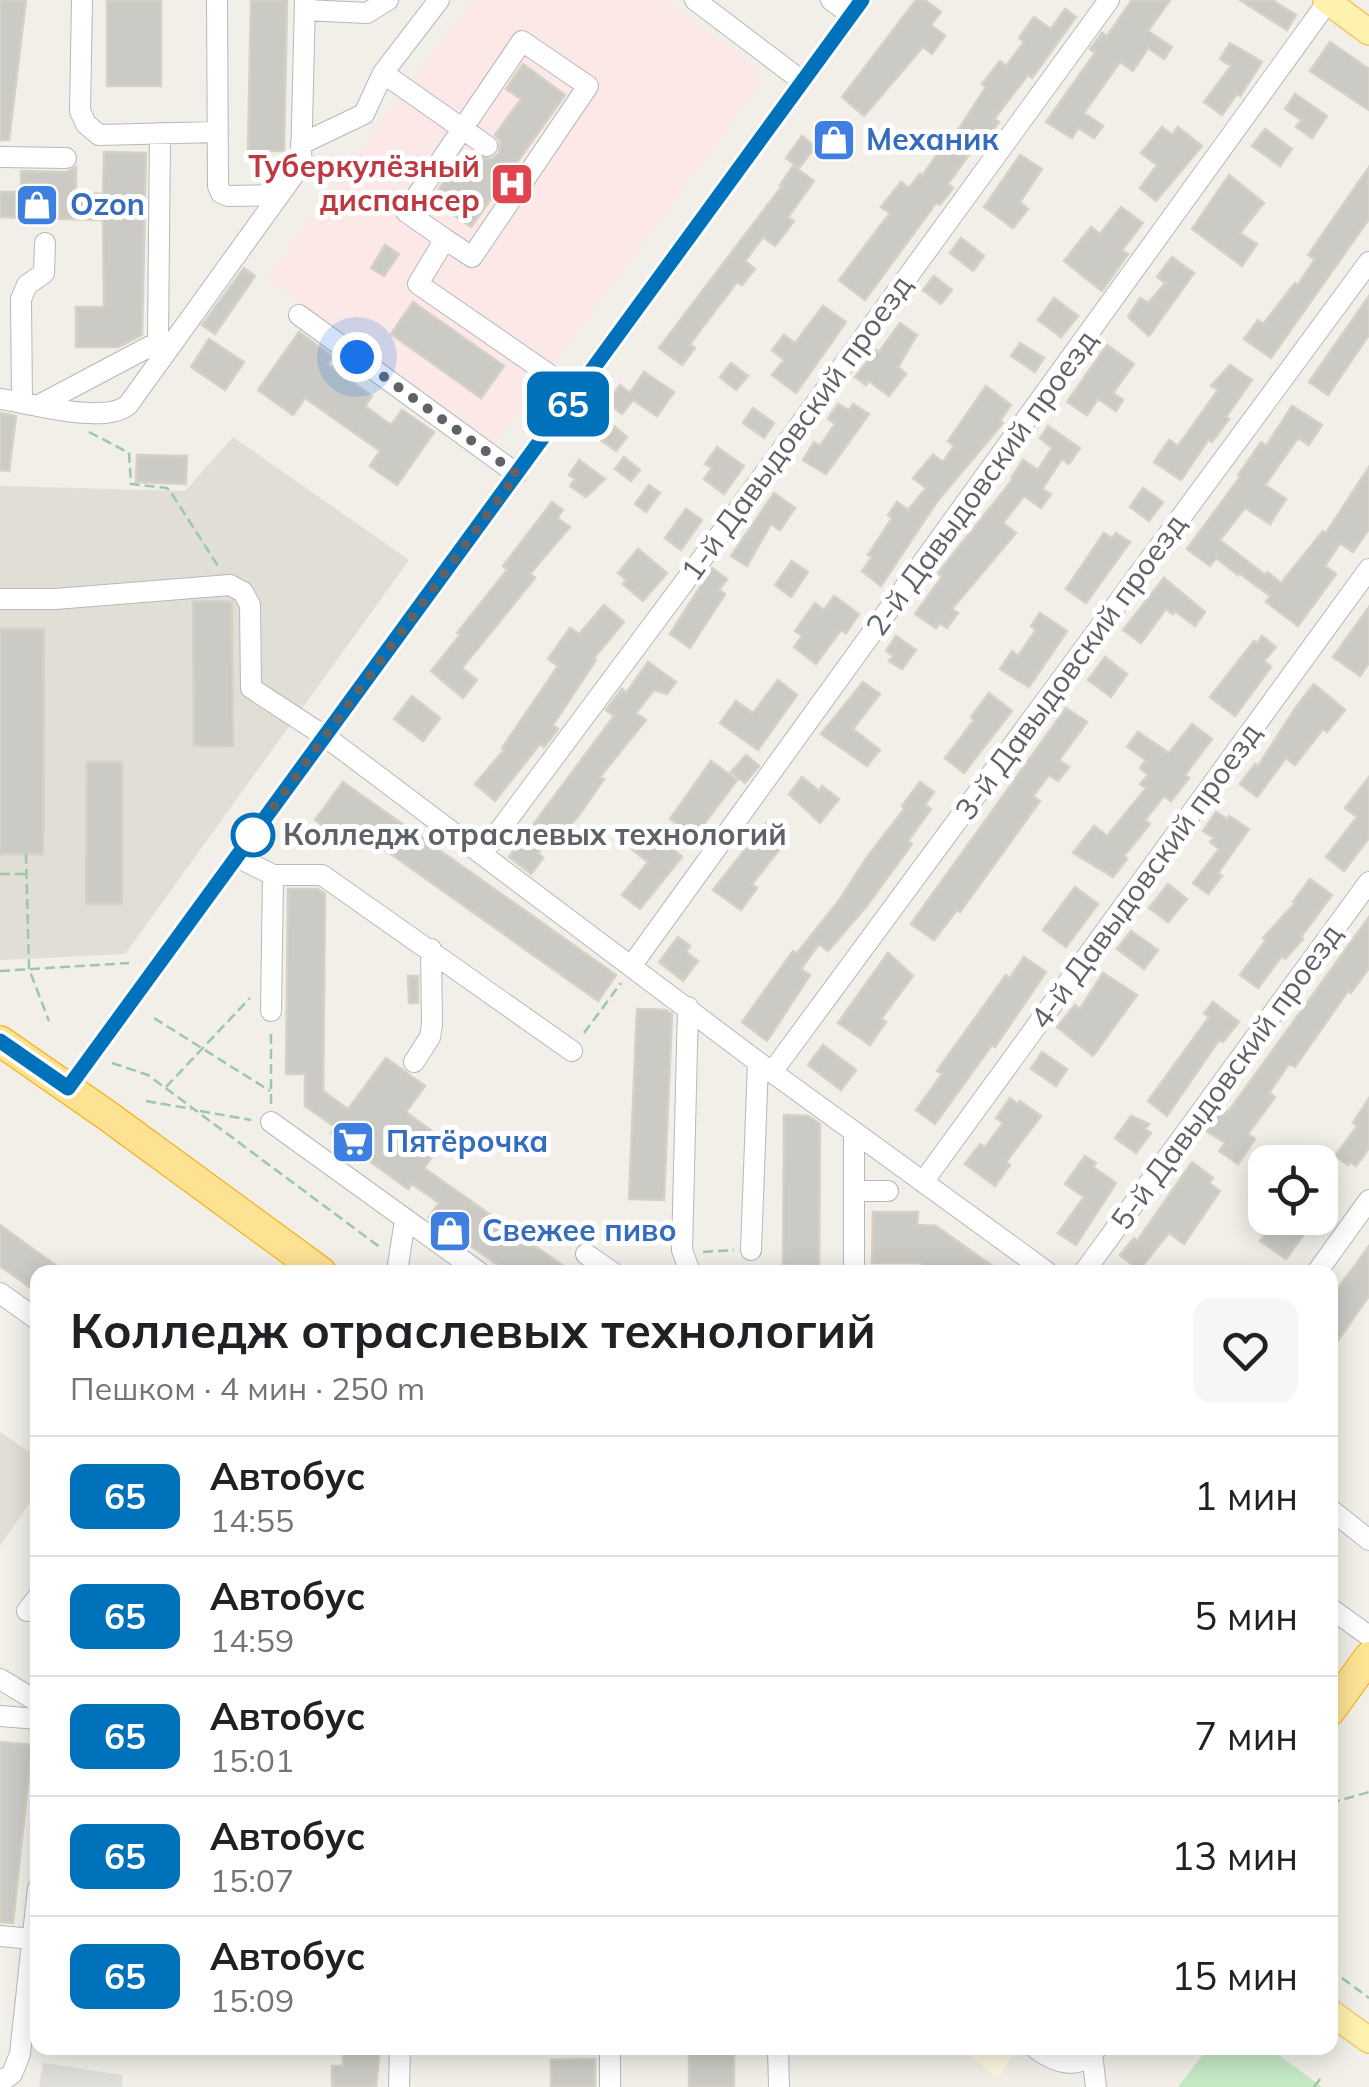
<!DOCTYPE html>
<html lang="ru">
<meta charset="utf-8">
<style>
:root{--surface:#fff;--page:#f6f6f6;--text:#202124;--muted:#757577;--line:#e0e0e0}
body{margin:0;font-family:Mulish,sans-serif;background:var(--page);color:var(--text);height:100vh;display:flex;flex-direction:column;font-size:38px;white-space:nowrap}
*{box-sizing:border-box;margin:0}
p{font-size:32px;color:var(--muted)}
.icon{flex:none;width:55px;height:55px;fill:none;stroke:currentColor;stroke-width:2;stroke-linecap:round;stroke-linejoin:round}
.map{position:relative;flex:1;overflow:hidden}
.panel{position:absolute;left:30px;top:1265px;width:1308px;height:790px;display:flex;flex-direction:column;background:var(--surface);border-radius:20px;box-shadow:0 5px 25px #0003}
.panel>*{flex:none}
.badge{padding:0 20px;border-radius:15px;font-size:35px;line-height:65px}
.controls{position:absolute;left:1248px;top:1145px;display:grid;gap:20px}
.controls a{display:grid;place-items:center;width:90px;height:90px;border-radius:20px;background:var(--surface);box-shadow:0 5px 25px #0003;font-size:50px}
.you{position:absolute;width:50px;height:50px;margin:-25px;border:8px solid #fff;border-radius:50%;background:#1a73e8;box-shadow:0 0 0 15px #1a73e833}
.map>.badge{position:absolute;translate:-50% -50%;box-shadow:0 0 0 5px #fff}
.round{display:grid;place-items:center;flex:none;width:105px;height:105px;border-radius:20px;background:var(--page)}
.overview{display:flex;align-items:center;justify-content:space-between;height:170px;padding:0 40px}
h1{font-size:48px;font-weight:700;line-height:75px}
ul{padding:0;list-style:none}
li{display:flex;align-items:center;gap:30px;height:120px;padding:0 40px;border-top:2px solid var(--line)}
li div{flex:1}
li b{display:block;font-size:38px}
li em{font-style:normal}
li .badge{min-width:110px;font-weight:700;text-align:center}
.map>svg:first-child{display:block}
.commercial{fill:#fef7e0}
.industrial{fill:#e0deda}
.education{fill:#e1ded6}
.medical{fill:#fce8e6}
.green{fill:#c5e8c5}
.building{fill:#cccac5;stroke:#d6d1c6;stroke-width:2.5}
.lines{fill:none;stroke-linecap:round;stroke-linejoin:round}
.minor-casing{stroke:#b5b8bc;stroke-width:22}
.major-casing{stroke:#f2c960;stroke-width:28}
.highway-casing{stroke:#f9ab00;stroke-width:32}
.path{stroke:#9cc7a9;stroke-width:2.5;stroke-dasharray:10 5;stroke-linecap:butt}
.minor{stroke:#fff;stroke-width:20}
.major{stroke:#fff2af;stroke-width:25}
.highway{stroke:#fde293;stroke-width:30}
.line-casing{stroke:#fff;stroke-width:22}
.line{stroke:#0072bc;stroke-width:15}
.walk{stroke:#5f6368;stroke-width:10;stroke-dasharray:0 18}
.stop-dot{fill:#fff;stroke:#0072bc;stroke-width:5}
.labels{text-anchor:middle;stroke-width:10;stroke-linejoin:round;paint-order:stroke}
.shop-label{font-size:30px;font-weight:bold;fill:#366cbe;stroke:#fff;text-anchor:start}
.health-label{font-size:30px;font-weight:bold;fill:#be3a42;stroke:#fff;text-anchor:end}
.street-label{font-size:30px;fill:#5f6368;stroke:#fff}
.stop-label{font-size:30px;font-weight:bold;fill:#5f6368;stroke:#fff;text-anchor:start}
</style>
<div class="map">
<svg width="1369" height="2087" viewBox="0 0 1369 2087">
<rect width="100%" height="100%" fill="#f1efe8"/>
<path class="commercial" d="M960,2048h58l-20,30z"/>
<path class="industrial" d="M43,2063l80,12 -1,12h-83z"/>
<path class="education" d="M233,437l176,123 -284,394 -125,6v-474l185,5z
M0,1432l37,25 1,34 -38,55z"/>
<path class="medical" d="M472,0h195l88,67 4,19 -264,358 -228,-166z"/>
<path class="green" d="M1208,2048h61l53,39h-144z"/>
<path class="building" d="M0,0h26l-17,140h-9z
M107,0h54v86h-54z
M251,0h36l-3,151h-36z
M916,0h9l16,12 -10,13 14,11 -13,18 -9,-7 -59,69 -22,-19z
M1132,0h38l-22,31 24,16 -8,12 -16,-11 -15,23 -13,-9 -36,51 19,13 -9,12 -16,-10 -6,10 -26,-16 49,-69 -5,-4 12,-16 5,3z
M1240,0h32l24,15 -9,15z
M1065,9l11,8 -44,61 -4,-3 -34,44 5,3 -21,30 -5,-3 -25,35 5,4 -13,17 -4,-2 -71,97 -26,-20 51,-67 -9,-6 20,-25 8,6 11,-14 2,2 24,-34 3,2 37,-57 -4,-3 18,-23 6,5 18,-24 -5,-4 15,-21 17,12z
M1330,42l39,27v41l-59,-39z
M1230,43l32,19 -22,34 -3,-2 -15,21 -18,-13 27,-36 -11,-7z
M523,64l42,31 -94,132 -39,-28 17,-25 11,8 19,-25 13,2 7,-6 1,-12 -5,-6 26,-36 -15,-10z
M1295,94l32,22 -15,22 -16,-11 5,-7 -16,-11z
M828,122l25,19 -13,17 -25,-19z
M1162,127l10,8 6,-8 24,19 -46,55 -16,-13 17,-23 -16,-12z
M1265,129l27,20 -12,17 -28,-20z
M802,136l13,11 -16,21 -13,-10z
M104,152l42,1 -4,182 -24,12h-42v-40h28l-1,-87 -103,-3v-25h21v-21l45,1 10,-5v26l27,1z
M1020,155l22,14 -22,33 8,7 -15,19 -29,-21z
M793,166l21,15 -26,36 6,4 -19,25 -12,-9 -18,24 10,8 -13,16 -5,-3 -47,62 5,4 -13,17 -23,-17 123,-162 -2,-1z
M1369,167v52l-98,139 -27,-19 14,-19 5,4 32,-41 3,2 17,-26 -7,-4z
M1229,175l35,28 -24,30 17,11 -15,22 -50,-37z
M1121,207l22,16 -21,27 6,4 -26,37 -38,-30 27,-34 9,7z
M961,238l23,18 -11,15 -23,-18z
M385,245l14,9 -15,22 -13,-8z
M1172,257l22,16 -45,63 -21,-19 12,-19 8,5 17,-20 -8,-6z
M244,268l11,8 -40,58 -13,-9z
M934,276l18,14 -11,14 -18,-14z
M1369,296v39l-41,60 -19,-13z
M1054,298l24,18 -17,21 -23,-17z
M413,302l91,64 -23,32 -90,-64z
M823,306l23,16 -50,71 -24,-18 12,-15 -12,-10 12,-15 11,8z
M900,323l17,12 -19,32 8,7 -17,22 -20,-15 -3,4 -11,-8 21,-27 3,2z
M299,332l34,25 -6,7 45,32 -7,10 26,19 11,-15 32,22 -37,53 -27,-19 10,-15 -75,-53 -12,17 -35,-25z
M209,339l35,23 -19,28 -34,-23z
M1020,343l24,15 -9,14 -24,-16z
M1107,345l27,19 -21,29 10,7 -7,11 -18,-12 -11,16 -20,-13z
M731,363l17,13 -12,14 -16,-13z
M1230,365l22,15 -26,37 3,2 -17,23 -3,-3 -28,41 -27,-18 15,-22 9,6 40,-56 -7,-4z
M644,372l30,20 -17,24 -24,-16 -11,14 -15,-11 13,-18 10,8z
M986,386l25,19 -11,16 3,2 -67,80 -55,83 -19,-15 10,-14 -4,-2 24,-37 -4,-3 9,-13 11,8 18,-22 -13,-10 20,-23 10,7 11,-16 -6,-5z
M838,404l11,6 4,-6 16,10 -43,60 -23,-14 11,-18 6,4 15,-22 -7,-5z
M1292,406l30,19 -13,20 -11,-7 -33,47 21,14 -16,25 -25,-16 -25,32 45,35 2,-3 14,11 42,-52 3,2 43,-66v62l-16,23 -13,-9 -15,23 11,8 -38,52 -32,-24 4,-6 -31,-23 -1,2 -22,-17 -6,8 -23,-17 53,-72 -2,-2 23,-33 5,4z
M753,408l21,15 -10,15 -21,-15z
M0,413l16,3 -7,55 -9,-1z
M609,422l18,15 -11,14 -19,-14z
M1048,426l32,22 -11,16 -7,-5 -20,30 9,5 -10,14 -17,-12 -21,27 13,10 -64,76 6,4 -11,15 -7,-5 -4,5 -21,-14 27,-37 -4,-4 75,-94 -2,-1 12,-18 15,10 14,-22 -12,-10z
M717,447l27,19 -20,28 -20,-15 8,-11 -7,-4z
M137,455l50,1 -1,28 -50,-2z
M624,457l16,13 -9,11 -16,-12z
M579,460l26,19 -19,18 -16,-11 5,-7 -6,-4z
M649,485l11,8 -14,19 -11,-8z
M1143,488l20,14 -14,19 -19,-14z
M774,493l21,15 -15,22 -9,-6 -24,42 -16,-10z
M552,502l11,8 -6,8 13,9 -40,47 5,4 -73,90 15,12 -14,18 -32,-27 29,-36 -3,-2 50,-63 -4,-4z
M686,509l16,11 -21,30 -16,-12z
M1104,533l8,5 4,-5 14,9 -44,61 -20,-14z
M638,549l29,24 -24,28 -20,-17 3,-4 -8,-7z
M792,561l16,11 -17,25 -16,-12z
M712,568l15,11 -8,11 6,4 -35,54 -20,-14z
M1164,578l41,34 -10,14 -20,-15 -2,3 -7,-5 -25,34 -18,-13z
M834,596l25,18 -13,19 -5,-3 -25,34 -22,-17 8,-11 -7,-5 20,-28 9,7z
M205,601l27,1 1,144h-39l-1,-144z
M604,605l20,17 -30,36 2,2 -43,65 5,4 -14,18 -4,-3 -45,57 -20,-17 29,-34 -2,-2 56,-82 -10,-7 22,-31 9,6z
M1369,607v56l-9,13 -27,-19z
M1040,613l27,18 -38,56 -29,-18 12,-18 6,5 18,-26 -5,-4z
M0,629h44l-1,225h-43z
M896,636l20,14 -14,19 -13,-8 4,-5 -7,-5z
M1262,636l14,11 -12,14 7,6 -36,49 -25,-19 44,-56 3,2z
M1105,657l22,17 -16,23 -23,-17z
M648,662l28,20 -9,12 -13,-4 -18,23 10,7 -46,57 4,2 -24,35 -20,23 -6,-5 -16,21 5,5 -12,16 -22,-17 105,-141 -8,-6 16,-21 4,4z
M778,680l19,15 -39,55 -38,-27 16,-22 17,12z
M863,682l17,12 -27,35 27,21 -13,16 -46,-32z
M1314,684l31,26 -18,22 -4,-3 -28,36 -9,-7 -29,39 -17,-13 15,-20 3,2 38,-59z
M989,693l23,18 -48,62 -19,-15 29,-38 -3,-3z
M412,696l28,22 -17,23 -29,-22z
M1066,708l21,14 -28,38 10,7 -11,14 -9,-6 -16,21 7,5 -80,111 -3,-2 -23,30 -23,-16z
M1192,724l20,15 -27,36 4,3 -18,23 -7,-5 -19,24 5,4 -26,32 3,3 -14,18 -40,-24 21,-27 13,10 39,-48 -6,-4 8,-9 -8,-7 6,-8 -19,-13 11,-15 31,21z
M746,755l13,11 -14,17 -14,-11z
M711,761l26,19 -42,56 -25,-17z
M87,762h35v142h-36z
M802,777l17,14 3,-5 17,13 -19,24 -31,-29z
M1369,777v61l-25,33 -18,-14 31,-40 -12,-9z
M343,782l273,193 -18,26 -248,-176 -10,13 -25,-18z
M920,782l14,10 -9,13 6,4 -23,32 4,3 -46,63 -38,44 -9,-7 -18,25 9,6 -43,66 -25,-19 51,-71 4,2 43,-54 27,-42 38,-49 -3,-2z
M1216,812l11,7 2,-3 20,13 -31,44 4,3 -14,18 -15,-11 26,-34 -9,-7 4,-4 -11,-7z
M766,823l21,17 -35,44 5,4 -16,22 -28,-20z
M647,829l10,9 2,-2 23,21 -42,52 -18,-14 26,-33 -16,-13z
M1310,879l22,16 -31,42 2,2 -18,20 -3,-3 -24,32 -18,-13 26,-35 -3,-2 32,-35 -2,-1z
M1168,884l19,15 -19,23 -19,-14z
M1075,887l23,17 -32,43 -23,-17z
M288,889h30l7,5 -2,197 25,18 38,-51 39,28 -19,26 38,28 -20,28 148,104h-64l-79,-55 10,-14 -27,-19 -4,5 -77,-56 4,-6 -30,-21v-32h-19z
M1369,917v51l-18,25 -3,-2 -53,76 -6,-3 -20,29 6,4 -27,37 7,5 -17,25 -19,-13 6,-8 -19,-12 16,-23 6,4z
M1131,931l27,19 -14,19 -27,-20z
M678,937l12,9 -4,6 12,9 -15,20 -24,-19z
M888,953l25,23 -32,43 5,3 -16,23 -32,-22z
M1024,957l22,15 -51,75 -3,-2 -57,79 -19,-14 26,-36 -5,-3 69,-96 4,3z
M1103,973l34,22 -44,61 -36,-29 18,-22 5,4z
M408,976h10v27h-9z
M1213,1002l26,20 -16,20 -4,-2 -52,76 -19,-15 61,-84 -5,-4z
M637,1009l29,1 6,4 -8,186 -35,-1z
M823,1045l33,25 -15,20 -33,-25z
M1042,1052l25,17 -11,17 -25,-17z
M1010,1098l8,6 2,-3 21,15 -35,46 4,3 -15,21 -30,-22 15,-20 5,3 18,-24 -7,-5z
M1369,1098v50l-13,18 -6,-4 -2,3 -13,-9 22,-30 -4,-3z
M784,1115l24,1 12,8 -1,142 -36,-1z
M1131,1116l18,8 -4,5 6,4 -15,20 -21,-15z
M1085,1156l11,7 -3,4 23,16 -40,62 -18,-12 26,-36 -19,-13z
M1192,1162l21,16 -4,5 11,8 -36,53 -15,-11 -30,37 -19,-15 14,-17 3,3z
M873,1212h45l-1,13 19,1 65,46h-68l-13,-9h-48z
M1277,1218h39l-30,41 -26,-18z
M0,1225l65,47h-27v21l-38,-27z
M1369,1246v50l-39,56v-53z
M0,1742l32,3 -19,178 -13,-1z
M343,2048h37l-4,39h-44v-21h11z
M689,2048h45v39h-45z
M595,2059v28h-44v-27z"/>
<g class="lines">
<g class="minor-casing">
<path id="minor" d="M82,0l-2,111 6,13 13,11 118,-3
M217,0l1,186 3,7 7,3 49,-1
M695,0l107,81
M831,0l20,15
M305,10l62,3 21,-13
M383,73l104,73
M301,144l63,-30 19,-41 56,-73
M0,157l66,1
M445,239l27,18 116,-171 -66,-45 -116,171 39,27 -27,45 158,109
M299,315l218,159
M0,399c31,4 104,26 128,6l173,-240 4,-165
M22,402l-1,-103 6,-14 17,-12 1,-30
M39,405l119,-63 2,-209
M0,599h55l175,-14 13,7 7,13 1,83 75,49 432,325 289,210
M482,854l251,-337 376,-517
M237,857l36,18h49l250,176
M632,965l697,-965
M688,1007l-6,243 8,22
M271,1011l2,-136
M414,1062l16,-25 2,-12 -1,-76
M772,1072l597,-810
M68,1088l794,-1088
M271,1122l208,150
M854,1132v140
M923,1182l446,-613
M854,1191h34
M751,1250l7,-188
M586,1254l26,18
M397,1272l8,-52
M1084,1272l285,-390
M1317,1272l52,-72
M0,1293l38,27
M1330,1509l39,31
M1330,1608l39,28
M27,1611l11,-14
M0,1679l38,23
M0,1716l38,3
M0,1936l32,3
M778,2048l1,39
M1035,2048c20,15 44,24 62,0
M1092,2054l4,33
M0,2082l12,-8 8,-20 18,-166
M399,2087l1,-39
M610,2087v-39"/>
</g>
<g class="major-casing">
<path id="major" d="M1326,0l43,32
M1330,2012l39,28"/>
</g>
<g class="highway-casing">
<path id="highway" d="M0,1041l108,75 213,156
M1330,1711l39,-54"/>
</g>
<path class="path" d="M89,432l40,21 2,31 36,4 3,3 48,75
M26,854l3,115 20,52
M0,874h27
M0,971l129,-8
M154,1018l116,73
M584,1033l37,-50
M112,1063l36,12 233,173
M166,1087l84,-89
M146,1101l46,8
M271,1104v-72
M200,1111l51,9
M703,1252l31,-2
M1330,1803l39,-11
M1330,1969l39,29
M1314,2087l7,-9"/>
<use href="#minor" class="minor"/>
<use href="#major" class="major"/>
<use href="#highway" class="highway"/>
</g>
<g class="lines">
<g class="line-casing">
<path id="line" d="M0,1041l68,47 794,-1088"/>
</g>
<use href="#line" class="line"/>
<path class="walk" d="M253,835l264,-361 -160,-117"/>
</g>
<defs>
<g id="shop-square" transform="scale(2.25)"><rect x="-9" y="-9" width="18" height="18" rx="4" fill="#3f7fe0" stroke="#fff"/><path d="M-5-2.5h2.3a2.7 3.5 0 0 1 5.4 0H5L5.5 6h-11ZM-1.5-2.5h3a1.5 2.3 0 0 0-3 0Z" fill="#fff"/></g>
<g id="hospital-square" transform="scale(2.25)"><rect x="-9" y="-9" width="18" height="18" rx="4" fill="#e0444e" stroke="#fff"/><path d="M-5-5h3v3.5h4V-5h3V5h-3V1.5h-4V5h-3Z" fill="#fff"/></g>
<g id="supermarket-square" transform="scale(2.25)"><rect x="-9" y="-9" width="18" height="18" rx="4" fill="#3f7fe0" stroke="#fff"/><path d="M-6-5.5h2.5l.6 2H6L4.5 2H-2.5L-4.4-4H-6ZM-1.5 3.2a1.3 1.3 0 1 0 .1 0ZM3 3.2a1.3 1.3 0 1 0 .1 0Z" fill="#fff"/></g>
</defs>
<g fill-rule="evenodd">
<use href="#shop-square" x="834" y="140"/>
<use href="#hospital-square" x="512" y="184"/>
<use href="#shop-square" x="37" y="205"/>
<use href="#supermarket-square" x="353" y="1142"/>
<use href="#shop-square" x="450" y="1231"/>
</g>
<circle class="stop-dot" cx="253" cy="835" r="20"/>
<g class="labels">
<g class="shop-label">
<text x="866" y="150">Механик</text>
<text x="70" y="215">Ozon</text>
<text x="386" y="1152">Пятёрочка</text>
<text x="482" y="1241">Свежее пиво</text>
</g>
<g class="health-label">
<text x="480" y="177">Туберкулёзный<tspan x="480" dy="34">диспансер</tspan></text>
</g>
<g class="street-label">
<text transform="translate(797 428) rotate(-54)" y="10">1-й Давыдовский проезд</text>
<text transform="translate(982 483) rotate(-54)" y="10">2-й Давыдовский проезд</text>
<text transform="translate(1071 667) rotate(-54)" y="10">3-й Давыдовский проезд</text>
<text transform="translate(1146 876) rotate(-54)" y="10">4-й Давыдовский проезд</text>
<text transform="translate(1227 1077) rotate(-54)" y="10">5-й Давыдовский проезд</text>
</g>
<g class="stop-label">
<text x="283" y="845">Колледж отраслевых технологий</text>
</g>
</g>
</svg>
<div class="controls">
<a><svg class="icon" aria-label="locate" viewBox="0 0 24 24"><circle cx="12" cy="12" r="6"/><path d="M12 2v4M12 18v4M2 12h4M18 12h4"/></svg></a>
</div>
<div class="you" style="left:357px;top:357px"></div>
<b class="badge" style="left:568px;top:404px;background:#0072bc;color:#fff">65</b>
<section class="panel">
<div class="overview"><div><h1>Колледж отраслевых технологий</h1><p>Пешком · 4 мин · 250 m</p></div><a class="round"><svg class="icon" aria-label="heart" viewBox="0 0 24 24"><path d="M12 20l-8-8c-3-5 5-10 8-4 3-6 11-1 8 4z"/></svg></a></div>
<ul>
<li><span class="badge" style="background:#0072bc;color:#fff">65</span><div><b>Автобус</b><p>14:55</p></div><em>1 мин</em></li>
<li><span class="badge" style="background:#0072bc;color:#fff">65</span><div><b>Автобус</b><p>14:59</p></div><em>5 мин</em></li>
<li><span class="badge" style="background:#0072bc;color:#fff">65</span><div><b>Автобус</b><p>15:01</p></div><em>7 мин</em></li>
<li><span class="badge" style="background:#0072bc;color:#fff">65</span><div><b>Автобус</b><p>15:07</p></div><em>13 мин</em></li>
<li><span class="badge" style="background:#0072bc;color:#fff">65</span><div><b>Автобус</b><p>15:09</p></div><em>15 мин</em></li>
</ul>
</section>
</div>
